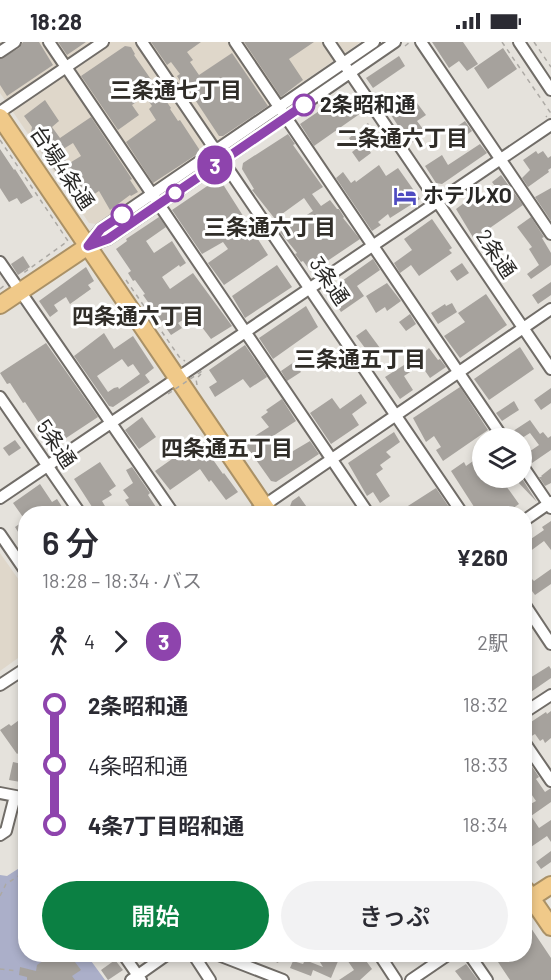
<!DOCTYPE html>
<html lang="ja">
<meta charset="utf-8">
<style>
:root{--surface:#fff;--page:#f2f2f3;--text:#2b2b33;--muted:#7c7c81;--accent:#0b8043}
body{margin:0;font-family:Barlow,"Noto Sans JP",sans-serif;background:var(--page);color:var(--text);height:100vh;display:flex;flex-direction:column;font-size:22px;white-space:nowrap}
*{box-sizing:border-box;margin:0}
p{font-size:20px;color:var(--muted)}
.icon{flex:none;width:33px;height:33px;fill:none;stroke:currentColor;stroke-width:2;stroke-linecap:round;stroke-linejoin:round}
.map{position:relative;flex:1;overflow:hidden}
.side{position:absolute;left:18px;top:464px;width:514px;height:456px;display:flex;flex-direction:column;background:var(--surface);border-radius:24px;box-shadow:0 3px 9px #0003}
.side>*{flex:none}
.badge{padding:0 12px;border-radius:20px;font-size:21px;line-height:39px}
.controls{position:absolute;left:472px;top:386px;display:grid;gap:12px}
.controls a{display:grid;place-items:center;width:60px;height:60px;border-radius:50%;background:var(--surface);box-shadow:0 3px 9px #0003;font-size:30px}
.map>.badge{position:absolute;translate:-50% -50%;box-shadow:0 0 0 3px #fff}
.legs{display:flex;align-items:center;gap:9px;height:66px;padding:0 24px;font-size:20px}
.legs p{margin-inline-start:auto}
.summary{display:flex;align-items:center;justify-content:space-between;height:102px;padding:0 24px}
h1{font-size:33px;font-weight:600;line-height:45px}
.action{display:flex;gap:12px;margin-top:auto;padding:12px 24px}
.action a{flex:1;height:69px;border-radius:36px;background:var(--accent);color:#fff;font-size:24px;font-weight:600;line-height:69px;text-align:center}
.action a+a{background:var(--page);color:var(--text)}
ul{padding:0 24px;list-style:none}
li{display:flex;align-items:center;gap:21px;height:60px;font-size:22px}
li i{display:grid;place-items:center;width:9px;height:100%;margin:0 8px;background:currentColor}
li i::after{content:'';width:15px;height:15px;margin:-8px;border:4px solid;border-radius:50%;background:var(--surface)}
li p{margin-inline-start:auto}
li:first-child i{background:linear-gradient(#0000 50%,currentColor 0)}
li:last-child i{background:linear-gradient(currentColor 50%,#0000 0)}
.status{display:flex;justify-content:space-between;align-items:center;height:42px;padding:0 30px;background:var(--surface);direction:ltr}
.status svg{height:16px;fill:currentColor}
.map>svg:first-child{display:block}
.built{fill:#dfd7ca}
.green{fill:#abafc9}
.building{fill:#a6a29d;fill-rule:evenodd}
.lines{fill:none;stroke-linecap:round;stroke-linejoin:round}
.minor-casing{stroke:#716d68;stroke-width:14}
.highway-casing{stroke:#aa9166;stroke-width:20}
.path{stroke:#aca9a4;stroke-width:1.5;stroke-dasharray:4.5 4.5;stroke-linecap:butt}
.minor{stroke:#fff;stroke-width:10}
.highway{stroke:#f0c989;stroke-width:16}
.path-bridge{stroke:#aca9a4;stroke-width:1.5;stroke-dasharray:4.5 4.5;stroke-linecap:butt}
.line-1-casing{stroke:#fff;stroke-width:14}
.line-1{stroke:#8e44ad;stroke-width:9}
.stop-1-dot{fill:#fff;stroke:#8e44ad;stroke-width:3}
.labels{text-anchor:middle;stroke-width:6;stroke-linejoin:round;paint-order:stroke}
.stop-label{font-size:21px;font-weight:bold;fill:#292826;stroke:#fff;text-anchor:start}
.street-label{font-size:21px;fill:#292826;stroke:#fff}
.poi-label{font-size:21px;font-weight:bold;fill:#292826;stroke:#fff;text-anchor:start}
.neighbourhood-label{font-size:22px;font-weight:bold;fill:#302d28;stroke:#fff}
</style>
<div class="status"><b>18:28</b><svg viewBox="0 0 49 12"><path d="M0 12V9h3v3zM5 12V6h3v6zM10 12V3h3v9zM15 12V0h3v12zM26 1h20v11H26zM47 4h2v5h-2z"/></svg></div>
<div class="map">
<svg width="551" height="938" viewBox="0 0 551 938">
<rect width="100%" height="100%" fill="#e5e2dc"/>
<path class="built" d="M0,0h361l-265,182 -7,-1 -89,-130z
M0,511l26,37 -1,63 -25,18z"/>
<path class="green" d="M24,823l2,89h60l19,26h-105v-105l7,1z"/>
<path class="building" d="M23,0h16l14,23 -46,31 -7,-11v-26l19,-11z
M58,0h28l-19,13z
M151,0h50l-14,10 6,8 -3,2 9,13 33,-22 36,53 -45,30h-4l-35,-53 -2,1 -5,-8 3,-2 -9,-12 -4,3z
M244,0h70l-25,17 14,21 -22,17z
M432,0h31l15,22 -11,7 -8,-10 -10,7z
M125,4l6,1 4,7 -1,1 37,53 -1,1 8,12 2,-1 19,29v4l-46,30 -27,-41 30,-22 -7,-11 3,-3 -7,-10 -13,9 7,10 -21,15 -37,-54z
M503,6l14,21 -29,20 -14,-21z
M399,14l6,10 -32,22 -7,-10z
M344,52l6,3 11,16 -47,33 -14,-22z
M408,57l2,3 4,-3 12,16 -9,6 9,12 -16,11 -21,-32z
M45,58l14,21 -7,6 8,11 31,-21 41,62 -2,1 8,12 -7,4 -1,-1 -20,15 -11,-19 -20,13 -38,-53 2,-1 -12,-18 1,-5 -8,-11zM73,101l8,13 -13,8 -8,-13z
M465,79l7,10 -15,11 -2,-3 -4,3 -5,-8z
M368,81l7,11 -12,7 8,12 -12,9 -7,-10 4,-3 -7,-11z
M288,92l7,10 -2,1 30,42 -11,7 9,12 9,-6 7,9h2l5,8 -1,1 17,21 -49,33 -8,-11 -2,1 -6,-8 2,-1 -17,-21 33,-21 -9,-13 -29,21 -23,-29 2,-1 -12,-20 1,-6z
M480,102l7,9 -45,31 -6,-1 -11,-17 17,-11 6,10z
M0,107l14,21 1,-1 18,28 -12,7 -4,-6 -8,4 -9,-14z
M536,109l2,3 5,-3 5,7 3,-2v12l-3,2 1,2 -21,15 -6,-9 8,-8 -7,-10z
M379,123l7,11 12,-8 22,31 -30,19 -2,-4 -10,8 3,3 -9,6 -36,-53 7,-6 8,11 4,-3 1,2z
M501,133l22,30 -49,34 -18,-30 12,-9 2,3 11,-7 4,7 15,-10 -8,-11z
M219,136l49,77 -44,30 -16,-22 20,-14 -5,-7 -21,12 -30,-44z
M551,146v33l-16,-24z
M159,175l7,10 -20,14 8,12 18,-12 14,22 -6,4 -1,-2 -17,12 8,12 23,-16 39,53 -21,13 -19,-25 -14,9 4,5 -11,7 -28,-40 2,-1 -10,-14 -2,1 -5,-8 3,-2 -15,-22 11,-8 -1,-2z
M531,175l13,20 -2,1 9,15v12l-20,14 -4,-5 12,-9 -10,-16 3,-2 -15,-20z
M432,177l20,29 -3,2 3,3 -33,23 -8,-11 -11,8 -6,-10 18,-13 -8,-11z
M23,214l7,11 -12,8 -7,-11z
M373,217l7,11 -23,16 7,10 -23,16 -9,-14 -2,2 -5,-7z
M462,221l7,10 -12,8 -7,-10z
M277,223l15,22 -47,31 -13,-22z
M86,225l8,14 -6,4 3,4 -21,15 -4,-7 -12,8 4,6 -8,6 -11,-16z
M551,240v13l-13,9 -6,-9z
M387,241l14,18 -14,10 -2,-4 -9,6 -10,-17z
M486,252l21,31 -47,33 -16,-22 21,-14 -7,-9z
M452,261l5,9 -19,12 -7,-11 14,-9 1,2z
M306,264l12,21 -45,32 -14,-21z
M102,265l9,13 -11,7 -9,-12z
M410,272l6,10 -10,7 -7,-9z
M366,287l14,19 -9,8 -15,-20z
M104,291l10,16 19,-13 21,32 -9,7 5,7 -37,25 -4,-1 -35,-50zM122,317l6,8 5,-3 7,10 -21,15 -1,-2 -4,1 -6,4 -11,-16z
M46,301l52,74 -44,29 -29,-44 -2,1 -13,-20 -3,1 -7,-11z
M245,303l22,32 -17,11 -7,-9 -28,18 -6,-10 8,-5 -8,-12z
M520,305l14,22 -45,31 -15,-21z
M429,306l9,12 2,-1 6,8 -16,11 -9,-13 -17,11 9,14 -13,9 -15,-22 27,-17 2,2z
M294,320l7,10 -14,9 -6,-10z
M460,345l28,43 -45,31 -7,-11 5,-3 -7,-11 -8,6 -13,-24z
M551,346v15l-10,7 -7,-10z
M361,352l6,9 -15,11 7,11 -28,19 -21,-31 22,-15 8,11z
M282,357l14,22 -26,17 13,19 27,-16 9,13 -43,28 -5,-1 -27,-38 25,-16 -8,-10 7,-5 -2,-2z
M514,359l5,9 -17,11 -6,-8z
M142,375l14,20 -17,12 -14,-19z
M530,378l10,14 3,-2 5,6 3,-2v14l-19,13 -6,-9 13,-9 -9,-12 -8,5h-9l-3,-5z
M394,390l6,10 -14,10 5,5 -11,8 3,4 -7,5 14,22 -10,7 -7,-11 -6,4 -19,-33z
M15,398l6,8 -12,8 -6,-8z
M177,399l7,10 16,-10 23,33 1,-1 14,19 -12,8 -15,-20 -2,2 -9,-13 -30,21 -15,-19 17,-12 -7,-10z
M479,415l4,7v13h38l16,25 -24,-25 -9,6 15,21 -13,9h-28l-27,-42 13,-9 2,4z
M100,420l16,24 -7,5 3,4 -10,6 7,12h-13l-22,-34z
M132,425l18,26 -2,2 12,18h-26l-9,-13 4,-2 -6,-8 10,-7 -7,-13z
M551,426v15l-6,3 -6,-9h3l-1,-1z
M40,442l12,18 5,-3 9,14h-40v32l-11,-18 10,-7 -12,-17z
M436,446l15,22 -4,3h-50z
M299,454l12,17h-19l-3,-4 3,-8z
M551,479v29l-7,-9 -19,14v-12l19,-13 -2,-3z
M551,527v15l-16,11 -9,-12 6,-4 2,2z
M549,624l2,3v9l-26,18v-15z
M551,669v27l-6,5 -2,-4 -3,2 -5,-7 -5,3 -5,-11 21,-14 1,2z
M26,673v32l-9,7 -17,-24 9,-6 2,2z
M525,714l14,21 -3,2 9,13 6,-4v14l-20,14 8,12 12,-8v22l-4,-6 -22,15v-44l11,-6 -11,-16z
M13,720l13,3v18l-17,-3z
M551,809v11l-10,7 -5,-7z
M525,877l26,39v22h-41l-12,-18 6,-4 -2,-4h23z
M53,912h16l12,16 -9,6 3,4h-48v-3l-8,-2 1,-8 16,4 1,-6z
M258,912h35l-3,8 -10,-4 -2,5z
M315,912h26l-10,24 -18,-8 -2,6 -21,-8 3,-7 10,3 2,-4 18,7z
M343,912h18l11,15 -12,11h-21l15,-10z
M115,918l8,10 -15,10 -7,-10z
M466,922l12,16h-16l-7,-9z"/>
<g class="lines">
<g class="minor-casing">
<path id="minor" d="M49,0l319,471
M142,0l320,471
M235,0l268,396
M329,0l222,327
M421,0l130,192
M519,0l32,48
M0,10l15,-10
M0,70l103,-70
M88,203l13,-16 273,-187
M88,204l20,-7 287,-197
M0,220l173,251
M0,355l80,116
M522,423l29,43
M0,456l551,-373
M253,471l298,-204
M525,478l26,-18
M0,492l26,38
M525,563l26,39
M0,643l26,-17
M525,670l26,-17
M525,701l26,38
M0,751l26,5
M0,793l6,-4 9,-35
M123,912l18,26
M193,912l17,26
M216,912l67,26
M379,912l17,26
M469,912l18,26
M131,938l37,-26
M411,938l38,-26"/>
</g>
<g class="highway-casing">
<path id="highway" d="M0,75l269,396
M0,263l88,-59
M525,847l26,38
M531,856l20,-13"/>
</g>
<path class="path" d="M502,0l48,70 -4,5
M534,0l17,25
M405,4l5,-4
M0,98l68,101 -46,33
M126,238l54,78 5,3
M0,247l5,-4
M197,343l-1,-6 5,-5
M0,854l6,-12 20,-13
M0,927l18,2"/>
<use href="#minor" class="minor"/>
<use href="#highway" class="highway"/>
<path class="path-bridge" d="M168,352l34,-23"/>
</g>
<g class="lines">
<g class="line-1-casing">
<path id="line-1" d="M122,173l-21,14 -13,17 20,-7 196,-134"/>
</g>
<use href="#line-1" class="line-1"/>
</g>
<defs>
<g id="hotel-bare" transform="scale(1.8)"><path d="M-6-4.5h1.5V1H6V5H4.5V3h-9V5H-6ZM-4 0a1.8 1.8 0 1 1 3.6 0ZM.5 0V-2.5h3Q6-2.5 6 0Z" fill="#4e4bc1" stroke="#fff" stroke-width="2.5" paint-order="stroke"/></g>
</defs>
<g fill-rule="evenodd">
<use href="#hotel-bare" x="405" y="154"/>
</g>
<g class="stop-1-dot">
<circle cx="304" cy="63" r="10"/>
<circle cx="175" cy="151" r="8"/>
<circle cx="122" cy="173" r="10"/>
</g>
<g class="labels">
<g class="stop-label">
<text x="320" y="70">2条昭和通</text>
</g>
<g class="street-label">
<text transform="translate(62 126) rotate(56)" y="7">台場4条通</text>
<text transform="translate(496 212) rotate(56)" y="7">2条通</text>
<text transform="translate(329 239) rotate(56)" y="7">3条通</text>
<text transform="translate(56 402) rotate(56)" y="7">5条通</text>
</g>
<g class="poi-label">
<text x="423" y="161">ホテルXO</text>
</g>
<g class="neighbourhood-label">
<text x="176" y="56">三条通七丁目</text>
<text x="402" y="104">二条通六丁目</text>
<text x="270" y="193">三条通六丁目</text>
<text x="138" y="282">四条通六丁目</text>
<text x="360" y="325">三条通五丁目</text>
<text x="227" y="414">四条通五丁目</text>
</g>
</g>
</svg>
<div class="controls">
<a><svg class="icon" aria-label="layers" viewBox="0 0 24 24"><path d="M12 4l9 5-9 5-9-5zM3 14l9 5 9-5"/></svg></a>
</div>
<b class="badge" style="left:215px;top:123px;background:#8e44ad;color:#fff">3</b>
<section class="side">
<div class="summary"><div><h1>6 分</h1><p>18:28 – 18:34 · バス</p></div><b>¥260</b></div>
<div class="legs"><svg class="icon" aria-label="walk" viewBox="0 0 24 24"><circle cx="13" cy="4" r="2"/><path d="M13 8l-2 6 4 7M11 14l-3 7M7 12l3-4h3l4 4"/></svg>4<svg class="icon" aria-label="forward" viewBox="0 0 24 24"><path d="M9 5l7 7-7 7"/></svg><b class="badge" style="background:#8e44ad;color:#fff">3</b><p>2駅</p></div>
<ul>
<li><i style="color:#8e44ad"></i><b>2条昭和通</b><p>18:32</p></li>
<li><i style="color:#8e44ad"></i><span>4条昭和通</span><p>18:33</p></li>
<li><i style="color:#8e44ad"></i><b>4条7丁目昭和通</b><p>18:34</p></li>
</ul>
<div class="action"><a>開始</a><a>きっぷ</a></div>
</section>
</div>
